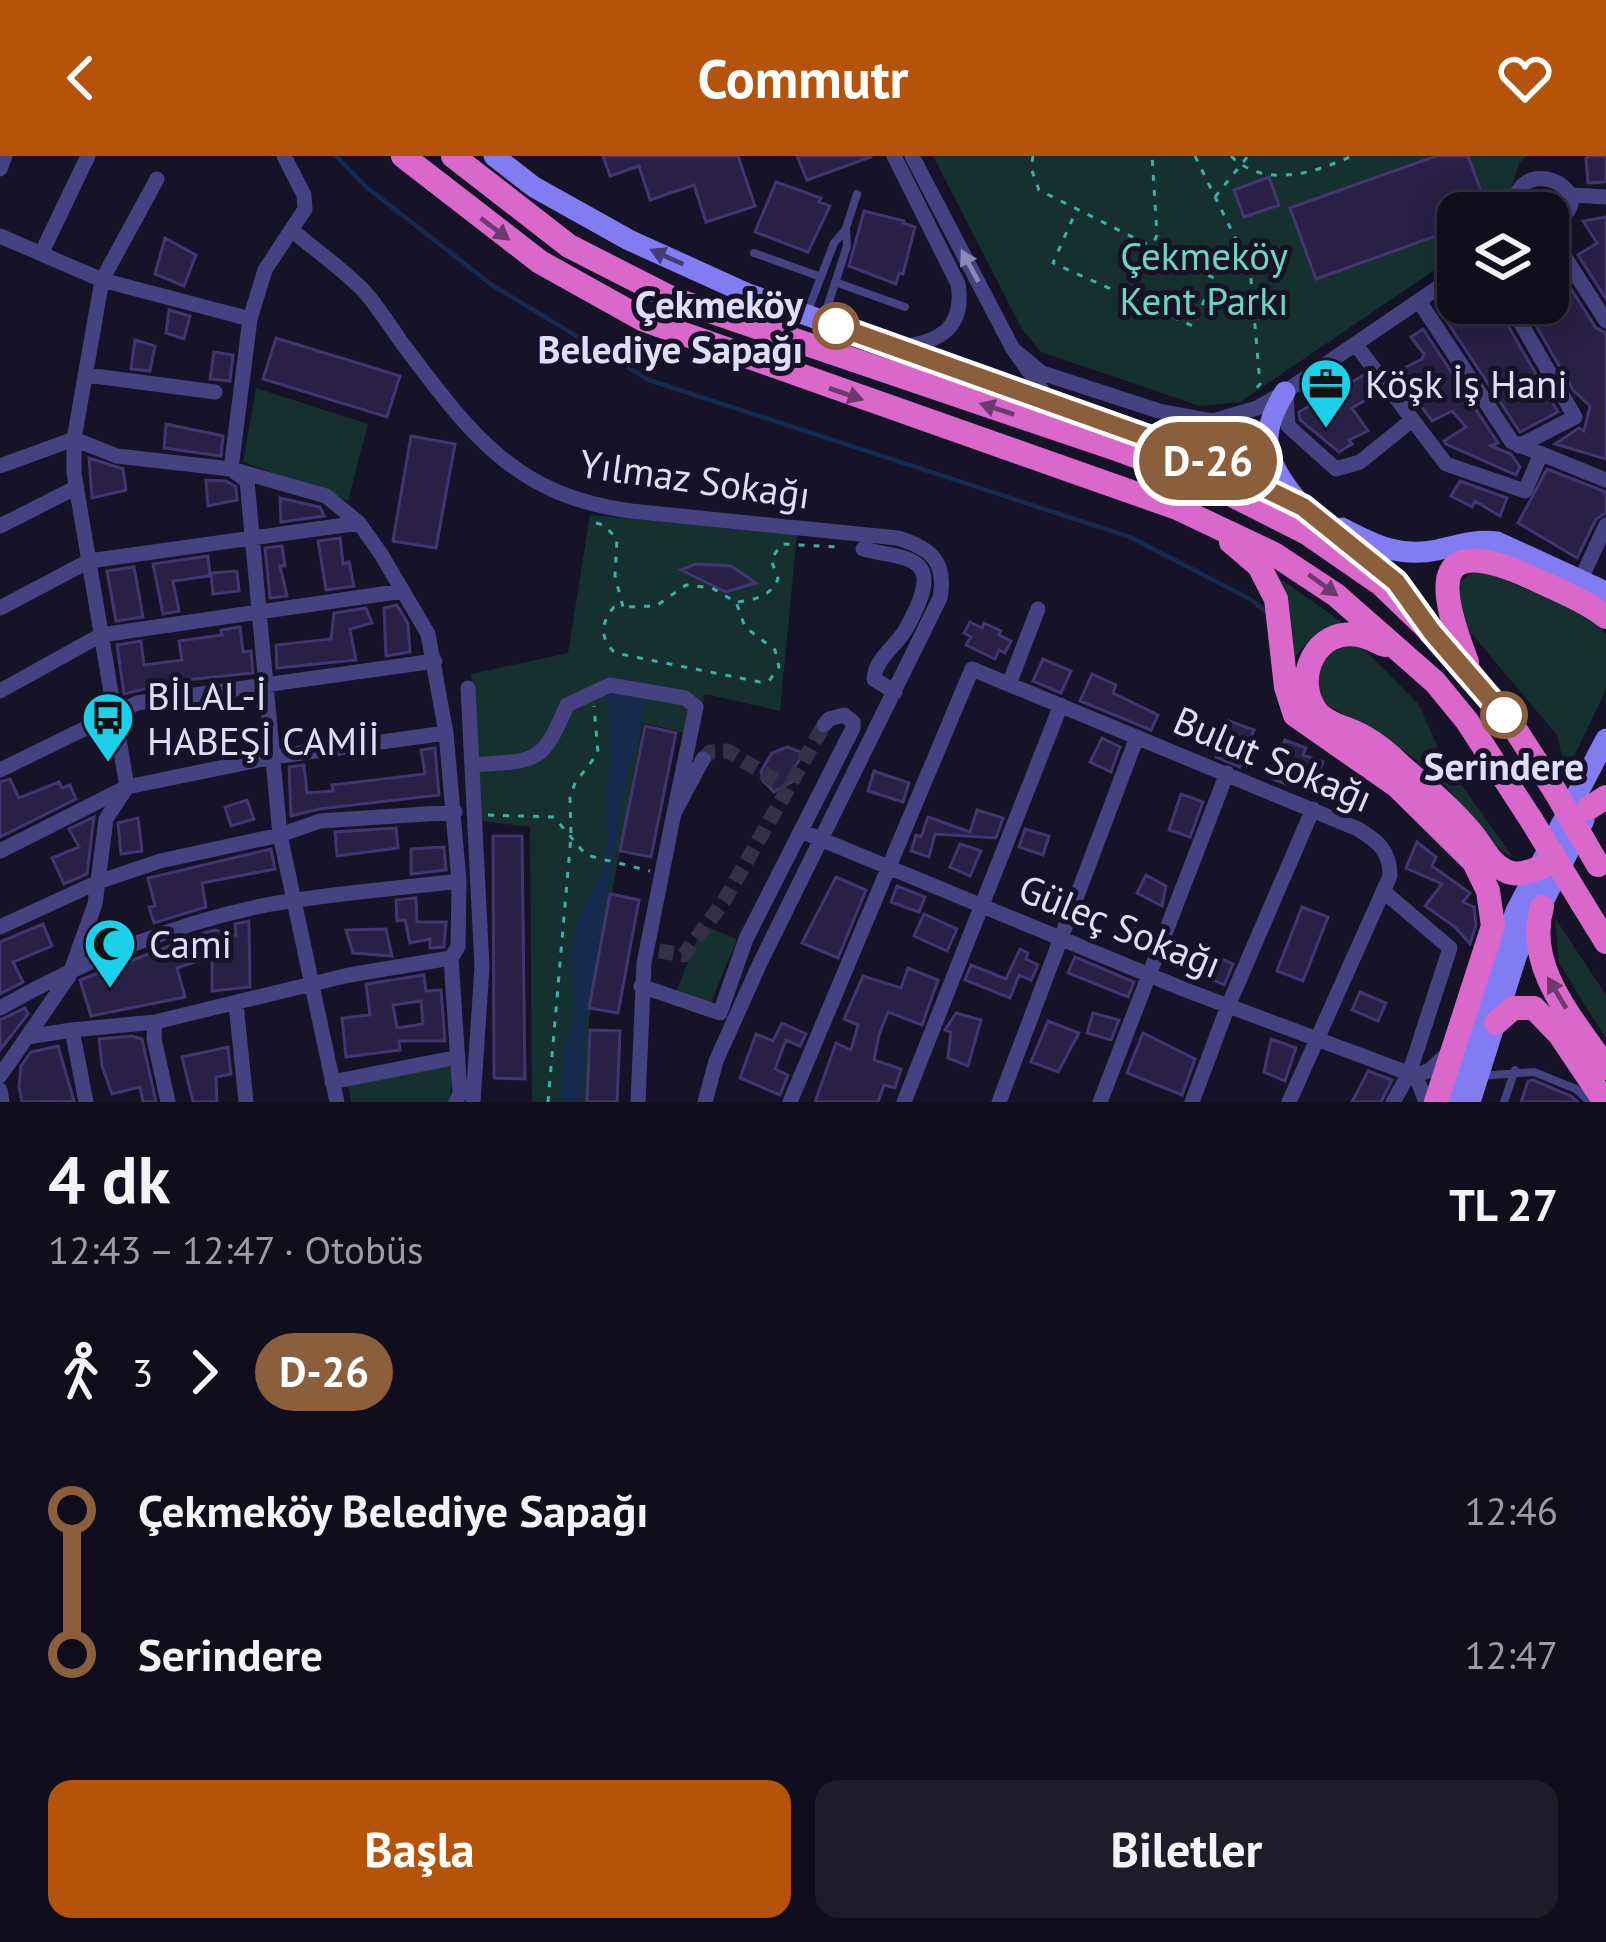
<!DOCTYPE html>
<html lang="tr">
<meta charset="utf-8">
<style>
:root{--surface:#100e1d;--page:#1e1c2a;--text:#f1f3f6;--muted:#9c9ca4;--line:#302e3b;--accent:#b45309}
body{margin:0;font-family:"PT Sans",sans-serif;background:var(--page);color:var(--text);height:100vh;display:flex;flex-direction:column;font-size:45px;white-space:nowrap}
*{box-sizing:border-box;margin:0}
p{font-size:39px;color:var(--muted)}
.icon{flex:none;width:66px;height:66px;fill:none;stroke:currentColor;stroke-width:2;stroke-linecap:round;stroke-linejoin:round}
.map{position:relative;height:946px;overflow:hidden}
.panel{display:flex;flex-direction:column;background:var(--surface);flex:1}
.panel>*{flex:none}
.badge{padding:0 24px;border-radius:39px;font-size:42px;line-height:78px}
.tools{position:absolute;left:1437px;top:36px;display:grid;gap:24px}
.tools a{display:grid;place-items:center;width:132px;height:132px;border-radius:24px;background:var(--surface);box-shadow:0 6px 30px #0003,0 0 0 3px var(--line);font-size:60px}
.map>.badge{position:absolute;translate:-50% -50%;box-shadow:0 0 0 6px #fff}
.legs{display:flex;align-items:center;gap:18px;height:132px;padding:0 48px;font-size:39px}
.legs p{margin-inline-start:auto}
.overview{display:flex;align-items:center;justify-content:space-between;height:204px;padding:0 48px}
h1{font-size:66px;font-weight:600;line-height:90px}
.action{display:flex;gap:24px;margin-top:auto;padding:24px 48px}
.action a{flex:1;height:138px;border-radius:24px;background:var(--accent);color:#fff;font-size:48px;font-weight:600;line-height:138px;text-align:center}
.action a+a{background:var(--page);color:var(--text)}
ul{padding:0 48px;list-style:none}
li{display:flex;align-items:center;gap:42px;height:144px;font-size:45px}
li i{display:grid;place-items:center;width:18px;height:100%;margin:0 15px;background:currentColor}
li i::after{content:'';width:30px;height:30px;margin:-15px;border:9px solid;border-radius:50%;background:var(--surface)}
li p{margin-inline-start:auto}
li:first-child i{background:linear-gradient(#0000 50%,currentColor 0)}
li:last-child i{background:linear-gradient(currentColor 50%,#0000 0)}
header{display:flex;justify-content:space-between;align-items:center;height:156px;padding:0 48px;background:var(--accent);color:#fff;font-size:54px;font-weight:600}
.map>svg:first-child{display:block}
.green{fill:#163030}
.water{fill:#162a4d}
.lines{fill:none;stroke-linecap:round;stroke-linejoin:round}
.stream{stroke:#162a4d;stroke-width:4.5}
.building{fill:#292046;stroke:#423570;stroke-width:3;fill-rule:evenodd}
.minor-tunnel{stroke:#343047;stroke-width:15;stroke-dasharray:15 8;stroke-linecap:butt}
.path{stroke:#3cafab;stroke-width:3;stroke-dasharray:6 9;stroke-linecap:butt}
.service{stroke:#464281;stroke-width:8}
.minor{stroke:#464281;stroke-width:15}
.secondary{stroke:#827cf2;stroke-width:21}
.trunk{stroke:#da68ca;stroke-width:24}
.trunk-bridge{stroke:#da68ca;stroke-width:24}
.oneway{fill:#6e3970}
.oneway2{fill:#413c78}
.oneway3{fill:#8b87b8}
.line-1-casing{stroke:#fff;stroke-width:27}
.line-1{stroke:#8b5e3c;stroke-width:18}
.stop-1-dot{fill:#fff;stroke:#8b5e3c;stroke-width:6}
.labels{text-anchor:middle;stroke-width:10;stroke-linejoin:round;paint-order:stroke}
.park-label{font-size:39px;fill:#6ed6be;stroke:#161227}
.stop-label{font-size:39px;font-weight:bold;fill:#e0dcfc;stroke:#161227;text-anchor:end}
.poi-label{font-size:39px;fill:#e0dcfc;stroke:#161227;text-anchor:start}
.street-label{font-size:39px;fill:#e0dcfc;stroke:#161227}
</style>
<header><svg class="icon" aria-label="back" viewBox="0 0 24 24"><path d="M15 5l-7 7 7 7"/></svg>Commutr<svg class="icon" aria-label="heart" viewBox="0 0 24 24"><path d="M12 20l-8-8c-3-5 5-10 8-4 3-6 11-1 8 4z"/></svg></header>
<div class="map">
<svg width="1606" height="946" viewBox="0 0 1606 946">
<rect width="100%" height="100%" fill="#161227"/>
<path class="green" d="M933,0h593l-6,6 -18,51h-44v39l-13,11 -205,139 -40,4 -159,-54 -19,-23z
M256,232l112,36 -20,77 -105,-39z
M590,359l207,19 -17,177 -75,-17 -10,41 -52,-12 -54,296 -3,83h-54l-2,-275 -48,-6 -11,-147 97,-21z
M1472,416l16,1 99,41 19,20v56l-40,83 -9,-38 -97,-115 -6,-33z
M1272,417l74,52c-27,6 -37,14 -54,35z
M1349,488l14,4 56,57 24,54 70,98c-32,-15 -47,-51 -72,-76 -33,-31 -72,-53 -112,-75l-10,-10v-39z
M1555,762l51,77v44l-47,-76z
M703,769l34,14 -27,66 -34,-13z
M455,904l-6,42h-98l-4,-23z"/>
<path class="water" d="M616,533l22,5 8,10 -20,77 -40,236 -5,85h-20v-38l13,-55 -4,-56 11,-40 20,-37 7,-38 -4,-43 7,-33 -4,-68z"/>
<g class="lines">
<path class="stream" d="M336,0l29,30 127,99 157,95 481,157 120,62 19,15"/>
</g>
<path class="building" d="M603,0h135l17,50 -49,16 -12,-37 -44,15 -11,-34 -29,10z
M797,0h74v1l-64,23z
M1436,0h32l21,57h-31v15l-142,51 -26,-71z
M1590,0h16v26l-18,1 -2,-25z
M1269,21l10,28 -35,12 -10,-27z
M776,26l45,16 -2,4 11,4 -22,46 -53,-20z
M864,55l40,10 -1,2 12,4 -12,47 -4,-1 -3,11 -47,-18z
M1606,61v82l-28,-44 19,-12 -14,-22z
M165,82l31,17 -12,31 -29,-12z
M1548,97l48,75 10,5v126l-51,-15 24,-16 5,3 6,-25 -17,-16 -50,-87h25z
M1461,147h34l63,109 -38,20 -76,-115z
M169,154l21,6 -6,23 -18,-6z
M1423,173l75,114 -7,3 20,8 9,13 -4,8 -70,-31 -2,-3 22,-14 -14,-16 -20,10 -36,-49 26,-13 2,-5 -13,-17z
M276,182l124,38 -13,41 -124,-38z
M135,184l20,6 -5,25 -19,-2z
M214,196l19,3 -3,26 -20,-2z
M1364,219l13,18 -25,15 16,23 -19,9 3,4 -13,8 -39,-32 -1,-8z
M166,268l57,12 -2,20 -57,-8z
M411,280l44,8 -19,104 -43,-7z
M89,302l34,11 3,21 -34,8z
M1547,313l59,23v21l-10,6 -19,39 -59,-35z
M206,324l20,1 10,6 1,13 -29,6z
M1460,325l47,17 -7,18 -25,-15 -3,6 -21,-11z
M280,342l40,9 4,9 -43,6z
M340,382l3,26 6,-2 5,24 -28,4 -8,-49z
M282,390l3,20h-5l7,30 -17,2 -5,-50z
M208,400l2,20 -37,5 6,30 -16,3 -10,-50z
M696,408l35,2 25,17 -30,9 -45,-22z
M134,411l9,50 -27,4 -9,-50z
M237,415l2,20 -26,3 -2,-21z
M397,449l11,19 2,28 -24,4 -2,-48z
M366,452l6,15 -22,6 6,31 -79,8 -1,-23 55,-6 3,-26z
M970,466l12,6 2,-5 17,8 -2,4 12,6 -6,12 -6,-3 -4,9 -29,-14 5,-8 -7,-4z
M240,471l3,25 8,-1 2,22 -76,8 -53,13 -7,-49 24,-4 3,24 38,-5 -3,-19 43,-6 -1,-5z
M1043,503l28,12 -10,22 -28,-12z
M1092,518l24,11 -3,8 45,22 -7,15 -71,-29z
M1229,565l25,9 -14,37 -24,-10z
M645,570l31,7 -25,124 -31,-6z
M1102,582l18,9 -9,25 -21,-10z
M1285,584l21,8 -3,7 20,7 -8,21 -20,-8 -4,11 -21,-8z
M787,591l17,6 -10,15 5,10 -25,14 -11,-11 -2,-10 11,-18z
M435,592l4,47 -120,14 -28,7 -2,-49 15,-2 3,28 26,-2 -1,-6 93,-11 -4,-24z
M874,615l35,12 -6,19 -35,-11z
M10,623l9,19 40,-16 3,6 8,-3 6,14 -76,38v-55z
M1181,638l22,8 -13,35 -21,-7z
M247,644l7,19 -23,7 -6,-19z
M977,654l26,8 -7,20 -61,-4 -6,23 -18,-6 5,-16 5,2 7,-20 42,15z
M94,661l-7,57 -23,10 -12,-26 27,-11 -10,-18z
M138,662l4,33 -21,3 -3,-31z
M396,672l2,20 -61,8 -2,-24z
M1025,673l24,7 -6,19 -24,-8z
M493,680h29l3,243 -31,-1z
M1417,686l19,15 -4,9 38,27 -7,9 11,5 2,18 -6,19 -15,-17 -30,-21 17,-22 -36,-16z
M960,688l21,7 -11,25 -20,-9z
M444,691l2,23 -35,4v-25z
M271,693l4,20 -73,14 4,24 -52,16 -5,-16 6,-1 -7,-28z
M1146,719l20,11 -4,20 -25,-13z
M836,721l30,13 -28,68 -36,-15z
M897,730l28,11 -6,15 -28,-10z
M610,738l29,6 -21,113 -29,-5z
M416,742l1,24h29l-2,25 -14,1v-9l-20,4 -5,-23 -8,1 -1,-21z
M1302,751l26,10 -25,64 -26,-10z
M924,758l33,15 -10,22 -33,-15z
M249,765l1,66 -38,4v-35l-35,12 8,29 -94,19 -11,-36 124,-47 11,-3 21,5 -1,-11z
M1125,767l27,8 -5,17 -27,-7z
M43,768l9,22 -39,16 10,20 -23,12v-52z
M386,773l6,27 -39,-3 -7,-23z
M1020,793l8,4 -2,6 12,6 -7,15 -12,-5 -9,23 -45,-18 6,-15 35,14z
M1208,797l25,11 -9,21 -25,-12z
M1075,801l59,25 -6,15 -60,-24z
M908,812l30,12 -16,45 -34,-13 -9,23 -5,25 27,9 -6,19 -11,-3 -6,17h-63l21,-59 15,7 7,-25 -14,-6 19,-43 38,12z
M424,819l2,16 15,-1 4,51h-46l1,9 -54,7 -4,-39 28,-3 -4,-31zM421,845l2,23 -26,4 -4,-23z
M1360,836l26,11 -8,18 -26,-11z
M25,852l3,6 -28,36v-30z
M956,857l25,7 -13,46 -20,-8 3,-26 -6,-2z
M1093,857l26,7 -8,20 -24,-7z
M1048,865l31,12 -21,39 -27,-10z
M782,867l24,11 -6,12 -14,-6 -11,29 13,6 -8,20 -40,-17 16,-44 17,7z
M590,874l30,1 -3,71h-30z
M1143,877l52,26 -13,36 -55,-22z
M132,880l10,3 14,63h-13l-3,-15 -28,7 -10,-28 -3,-27z
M1271,883l25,9 -11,33 -21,-9z
M58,890l16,55 -52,1 -3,-16 2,-20 10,-14z
M228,891l3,27 -15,3 1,25h-24l-11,-45z
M1368,915l24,9 -11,22h-29z
M1533,924l38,16 7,6h-57l7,-21z"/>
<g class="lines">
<path class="minor-tunnel" d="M703,603l7,-7 18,-1 58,36
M659,795l25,4 40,-54 100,-176"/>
<path class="path" d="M1033,0l-2,12 8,22 175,88 -21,48 -140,-63 23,-52
M1195,0l55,112 10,116 -6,7
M1231,0c33,33 83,17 121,0
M1215,41l33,-41
M1130,139l27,-60 -5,-79
M596,367l8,2 13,14 -2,37 8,31h-9c-13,15 -15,31 1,46l145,29 9,-1 10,-14 -4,-17 -30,-23 -9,-25 -24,-14 -26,-3 -30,21 -33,1
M738,446c18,-3 32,-5 40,-23l-7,-20 11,-15 56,3
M488,659l66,2 32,38 64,16
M548,946l23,-266 -1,-38 5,-15 23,-30 -4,-47"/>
<path class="service" d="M754,97l67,24
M835,126l70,25
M807,157l27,-70 12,-14
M823,164l24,-74 -1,-18 11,-34
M1480,920l54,-4 42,17 14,13
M1504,946l11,-32"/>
<path class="minor" d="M284,0l20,39 1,14 -40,61 -15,49 -19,150 95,27 33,27 22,31 47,80 18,99 13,148
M894,0l64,128c7,44 -18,58 -58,63
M912,0l101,193 36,51
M0,13l5,-13
M157,23l-55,101 148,39
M1573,39l33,2
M1525,57l-7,-22c22,-35 88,13 30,31
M293,75c23,20 50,38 71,60 14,16 26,35 38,52 67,89 112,153 229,168l267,27c32,10 49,23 42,60l-180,365 -44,98 -11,41
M1548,75l58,90
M0,80l102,44 -28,159v34l53,314 -21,32 -11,85 -26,72 -69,100
M41,98l47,-98
M1419,145l93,141 94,38
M1509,147l66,114 -56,29
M1356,189l90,119 79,27 15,-35
M1013,193l29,24 117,38 54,10 44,-13 28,-16 173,-118
M87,219l128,17
M1286,239l2,31 48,43 24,-7 52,-42
M74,283l43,17 114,13 16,12 33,354 57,267
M0,310l74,-27
M0,370l77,-39
M863,393c41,10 77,6 54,58 -6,12 -10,23 -19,33 -10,12 -23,23 -24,39l21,13
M1580,425l26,-56
M0,452l89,-47 270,-38
M1009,528l29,-75
M468,532l14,279 -9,135
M0,535l101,-56 302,-44
M472,609c63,-5 69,2 95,-60l43,-20 75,13 11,9 -22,106
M0,614l137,-67 298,-42
M801,675l382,158 233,87
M0,695l127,-64 146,-30 173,-24
M1383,735l67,57 -41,126 -16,28
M0,771l98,-45 62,-21 120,-26 40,-14 135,-9
M451,802l9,135 -4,9
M641,830l79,27 26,-74 107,-211v-6l-9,-7 -15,4 -5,6
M236,848l10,98
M0,852c83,-47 172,-84 266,-103 64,-12 129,-16 193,-24l-1,66 -7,11
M155,866l-1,17 14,63
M27,881l45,-7
M332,926l126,-25
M0,934l2,12
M86,946l-14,-72 83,-8 194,-47 102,-17
M638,946l6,-139 30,-150 29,-54
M790,946l182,-433 386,160c21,13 32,22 32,47l-101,226
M904,946l157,-397
M999,946l138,-365
M1100,946l127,-329
M1192,946l36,-96 85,-197
M1426,946l-10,-26 14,-6 18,-17"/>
<path class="secondary" d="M494,0l40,31 95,53 119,54 441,158 114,55
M1285,236c-28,44 -20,69 11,107
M1342,372c32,17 59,30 95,22 21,-5 39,-11 60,-8l109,50
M1449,946l67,-191 90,-172
M1470,946l47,-148 67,-134"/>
<path class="trunk" d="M403,0l137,106 104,58 533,188 97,46 62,41 99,87 32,39 65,100
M453,0l116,90 102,52 448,152 87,32 101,51 74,51 79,76 57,72 38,59
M1303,351l52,39
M1231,386l28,24 17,33 10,88 9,28 102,71 77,76 14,29 5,35 -57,176
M1385,489c-8,-3 -18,-9 -26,-10 -44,-8 -66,44 -43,76 10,14 34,17 48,26 14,8 26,18 37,29 23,20 48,40 68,64 12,13 20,34 37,41 12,6 24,0 36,-4
M1467,506c-28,-73 -40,-131 63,-85 25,12 54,23 76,40
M1589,652l17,-11
M1582,747l24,39
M1542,751c-18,61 33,114 64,161
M1496,867l17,-15h21l26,27 45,67"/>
<path class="trunk-bridge" d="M1555,635l43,74
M1532,665l50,82"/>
</g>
<defs><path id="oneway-solid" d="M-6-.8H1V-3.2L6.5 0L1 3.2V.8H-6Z" transform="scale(3)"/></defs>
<g class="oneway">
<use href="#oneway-solid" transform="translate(495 73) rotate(37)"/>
<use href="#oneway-solid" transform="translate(846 238) rotate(19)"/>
<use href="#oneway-solid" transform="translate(997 253) rotate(-162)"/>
<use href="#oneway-solid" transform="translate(1323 429) rotate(36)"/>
<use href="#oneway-solid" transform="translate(1557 837) rotate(-121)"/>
</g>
<use class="oneway2" href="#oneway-solid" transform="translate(667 101) rotate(-156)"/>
<use class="oneway3" href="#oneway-solid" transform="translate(970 110) rotate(-118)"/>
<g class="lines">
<g class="line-1-casing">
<path id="line-1" d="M836,170l353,126 114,55 93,75 36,50 72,83"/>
</g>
<use href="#line-1" class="line-1"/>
</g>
<defs>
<g id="office-pin" transform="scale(2.7)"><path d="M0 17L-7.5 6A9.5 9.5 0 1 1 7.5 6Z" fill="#1bd0e9" stroke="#161227"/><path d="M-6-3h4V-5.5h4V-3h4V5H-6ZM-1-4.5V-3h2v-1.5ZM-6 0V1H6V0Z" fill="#111"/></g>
<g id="bus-pin" transform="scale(2.7)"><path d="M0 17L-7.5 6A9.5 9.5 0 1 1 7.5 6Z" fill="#1bd0e9" stroke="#161227"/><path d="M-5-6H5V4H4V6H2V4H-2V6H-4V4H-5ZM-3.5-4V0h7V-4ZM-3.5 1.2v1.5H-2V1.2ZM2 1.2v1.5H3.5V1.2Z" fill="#111"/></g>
<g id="mosque-pin" transform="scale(2.7)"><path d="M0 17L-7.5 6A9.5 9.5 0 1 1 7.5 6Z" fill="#1bd0e9" stroke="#161227"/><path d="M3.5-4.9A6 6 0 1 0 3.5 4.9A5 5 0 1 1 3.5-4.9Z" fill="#111"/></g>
</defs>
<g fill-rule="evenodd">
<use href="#office-pin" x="1326" y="228"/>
<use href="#bus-pin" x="108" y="562"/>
<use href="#mosque-pin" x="110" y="788"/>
</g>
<g class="stop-1-dot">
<circle cx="836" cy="170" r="21"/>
<circle cx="1504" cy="559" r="21"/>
</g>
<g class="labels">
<g class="park-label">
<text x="1204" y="114">Çekmeköy<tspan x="1204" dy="45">Kent Parkı</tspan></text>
</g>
<g class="stop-label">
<text x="803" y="162">Çekmeköy<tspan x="803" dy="45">Belediye Sapağı</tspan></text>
<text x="1504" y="624" text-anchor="middle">Serindere</text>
</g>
<g class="poi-label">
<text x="1365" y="242">Köşk İş Hani</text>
<text x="147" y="554">BİLAL-İ<tspan x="147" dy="45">HABEŞİ CAMİİ</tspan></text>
<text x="149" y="802">Cami</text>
</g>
<g class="street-label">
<text transform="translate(695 323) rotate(8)" y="14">Yılmaz Sokağı</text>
<text transform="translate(1273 603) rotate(23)" y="14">Bulut Sokağı</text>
<text transform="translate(1120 770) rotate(22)" y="14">Güleç Sokağı</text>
</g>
</g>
</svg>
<div class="tools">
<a><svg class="icon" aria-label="layers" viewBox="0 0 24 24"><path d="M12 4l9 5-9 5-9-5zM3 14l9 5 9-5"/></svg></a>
</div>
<b class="badge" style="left:1208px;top:305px;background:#8b5e3c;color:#fff">D-26</b>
</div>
<section class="panel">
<div class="overview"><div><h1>4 dk</h1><p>12:43 – 12:47 · Otobüs</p></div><b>TL 27</b></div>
<div class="legs"><svg class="icon" aria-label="walk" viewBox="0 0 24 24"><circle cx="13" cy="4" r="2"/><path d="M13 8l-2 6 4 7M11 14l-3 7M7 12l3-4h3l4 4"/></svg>3<svg class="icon" aria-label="forward" viewBox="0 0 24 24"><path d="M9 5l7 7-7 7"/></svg><b class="badge" style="background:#8b5e3c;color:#fff">D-26</b></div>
<ul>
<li><i style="color:#8b5e3c"></i><b>Çekmeköy Belediye Sapağı</b><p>12:46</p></li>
<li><i style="color:#8b5e3c"></i><b>Serindere</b><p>12:47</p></li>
</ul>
<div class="action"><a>Başla</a><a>Biletler</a></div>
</section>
